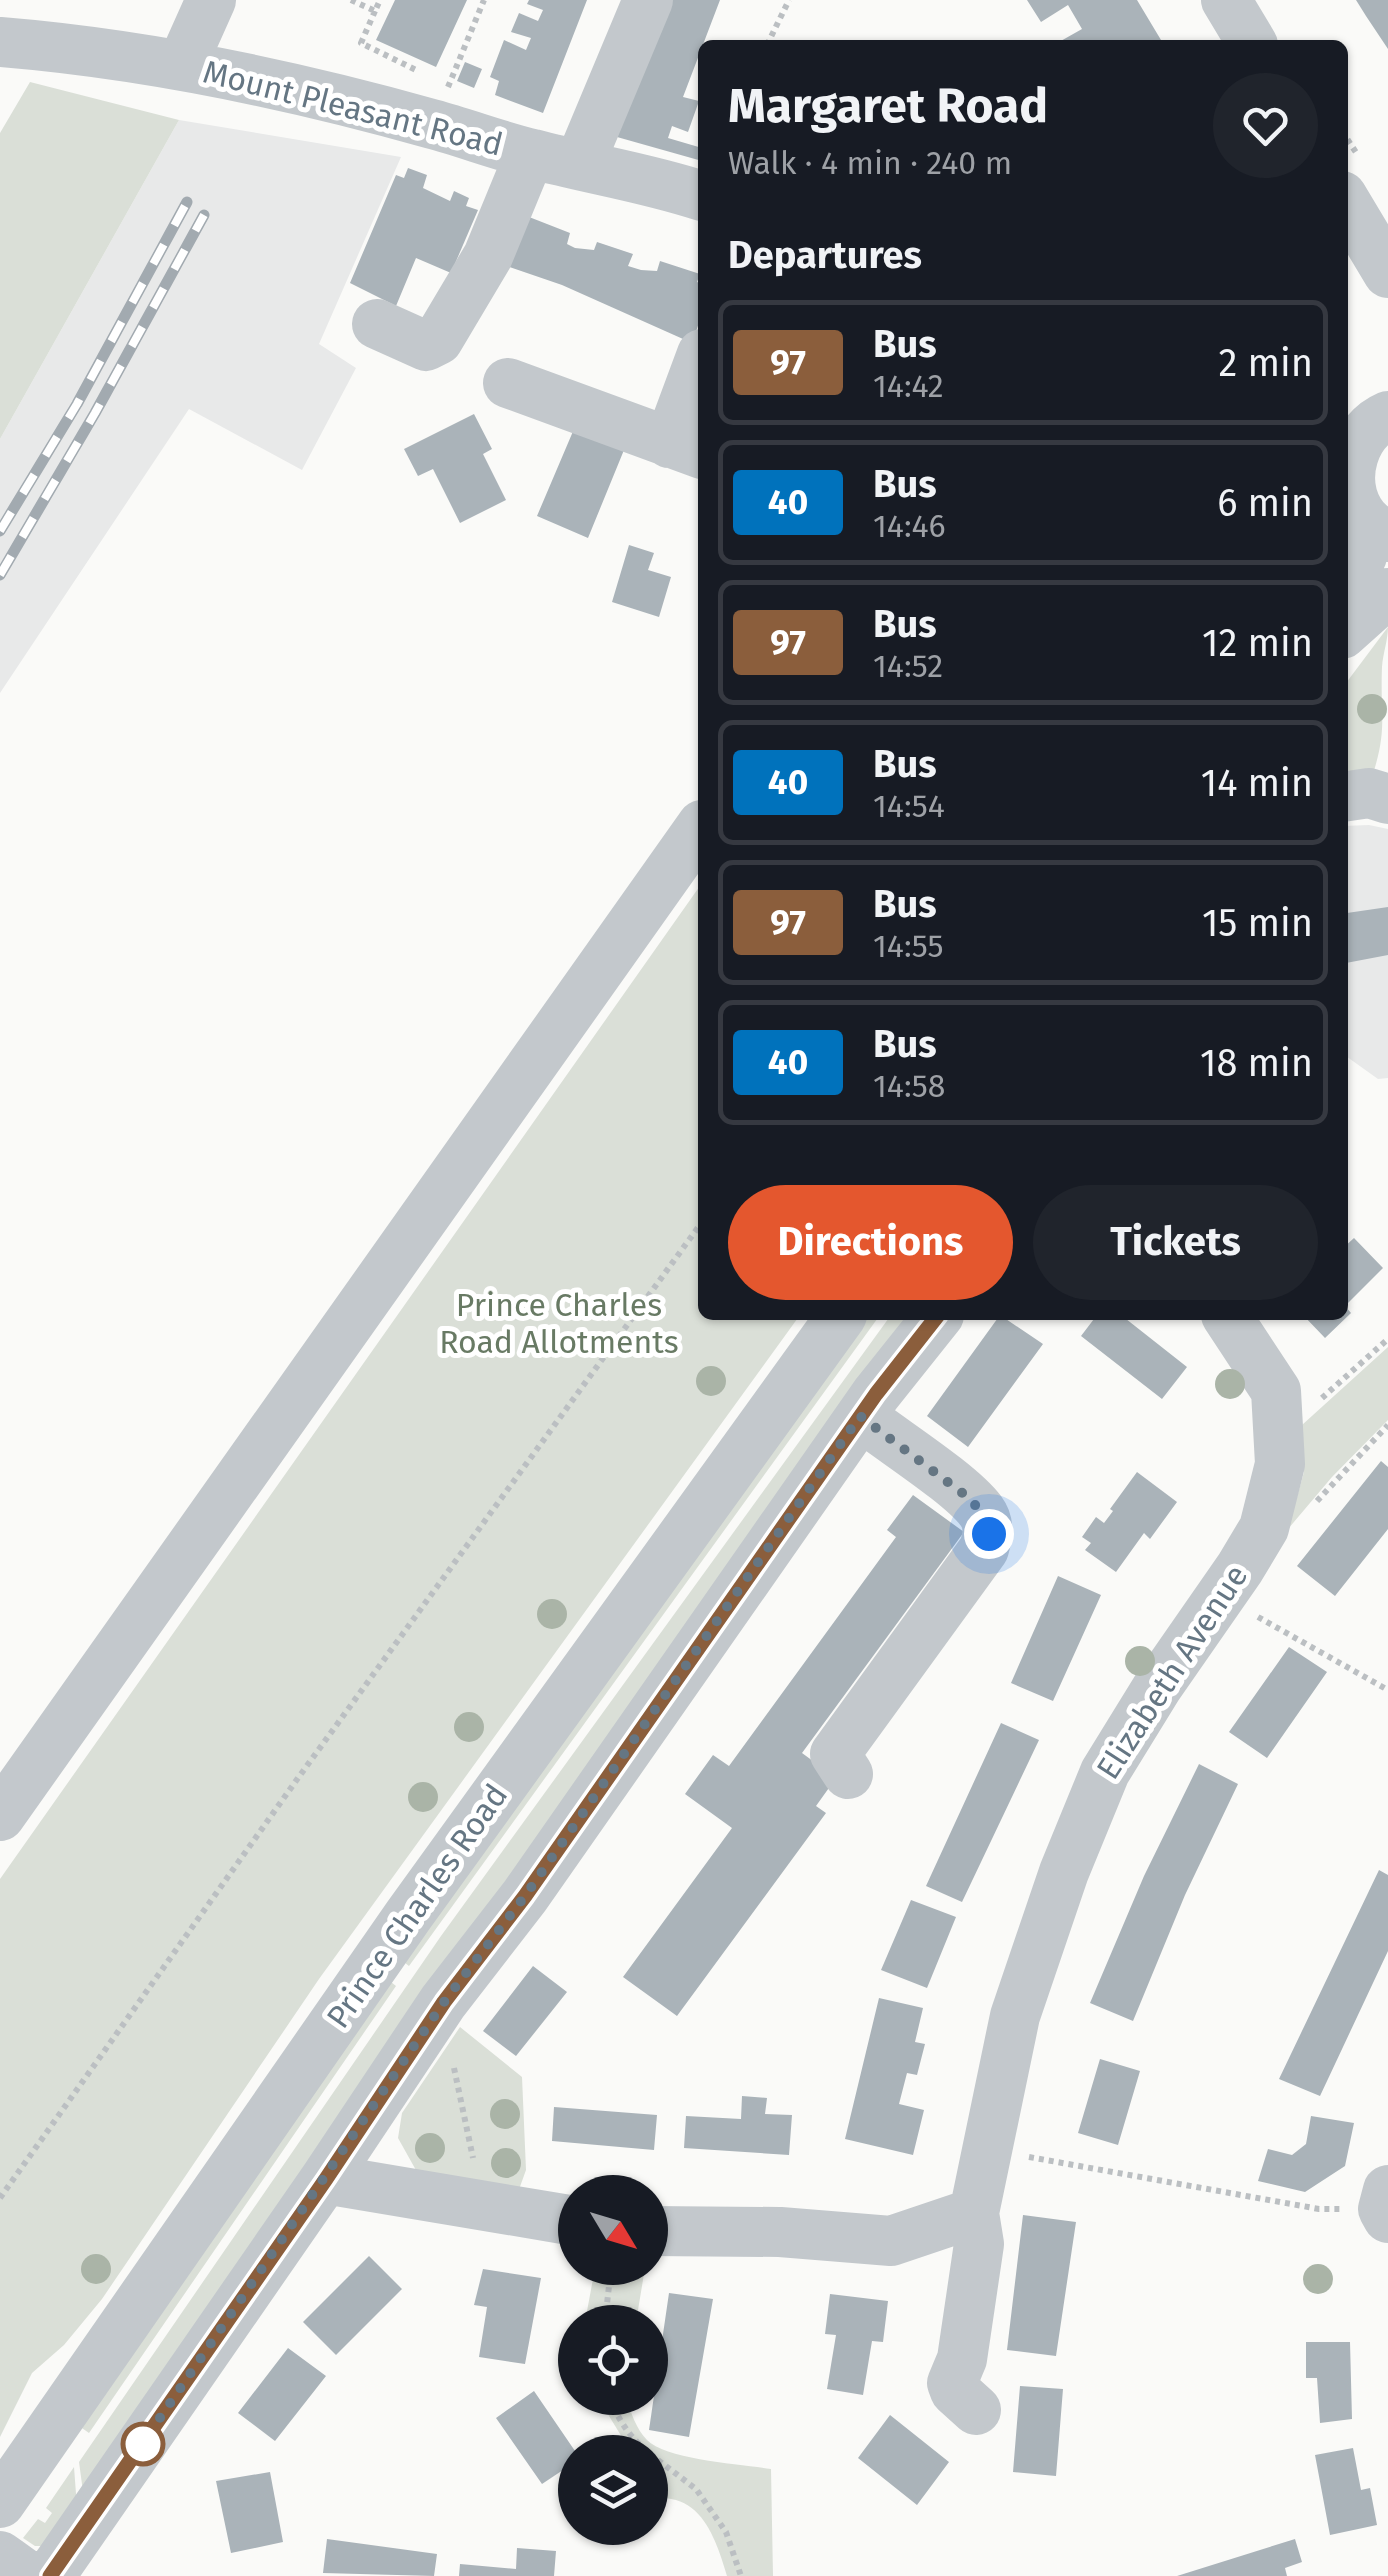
<!DOCTYPE html>
<meta charset="utf-8">
<style>
:root{--surface:#171b24;--page:#20242c;--text:#f1f3f6;--muted:#9ea1a6;--line:#363941;--accent:#e4572e}
body{margin:0;font-family:"Fira Sans",sans-serif;background:var(--page);color:var(--text);height:100vh;display:flex;flex-direction:column;font-size:38px;white-space:nowrap}
*{box-sizing:border-box;margin:0}
p{font-size:32px;color:var(--muted)}
.icon{flex:none;width:55px;height:55px;fill:none;stroke:currentColor;stroke-width:2;stroke-linecap:round;stroke-linejoin:round}
.map{position:relative;flex:1;overflow:hidden}
.panel{position:absolute;left:698px;top:40px;width:650px;height:1280px;display:flex;flex-direction:column;background:var(--surface);border-radius:15px;box-shadow:0 2px 8px #0004}
.panel>*{flex:none}
.badge{padding:0 20px;border-radius:8px;font-size:35px;line-height:65px}
.needle{width:65px;rotate:128deg}
.tools{position:absolute;left:558px;top:2175px;display:grid;gap:20px}
.tools a{display:grid;place-items:center;width:110px;height:110px;border-radius:50%;background:var(--surface);box-shadow:0 2px 8px #0004;font-size:50px}
.you{position:absolute;width:50px;height:50px;margin:-25px;border:8px solid #fff;border-radius:50%;background:#1a73e8;box-shadow:0 0 0 15px #1a73e833}
.map>.badge{position:absolute;translate:-50% -50%;box-shadow:0 0 0 5px #fff}
h2{padding:0 30px;font-size:38px;line-height:90px}
.round{display:grid;place-items:center;flex:none;width:105px;height:105px;border-radius:52px;background:var(--page)}
.head{display:flex;align-items:center;justify-content:space-between;height:170px;padding:0 30px}
h1{font-size:48px;font-weight:700;line-height:75px}
.action{display:flex;gap:20px;margin-top:auto;padding:20px 30px}
.action a{flex:1;height:115px;border-radius:60px;background:var(--accent);color:#fff;font-size:40px;font-weight:700;line-height:115px;text-align:center}
.action a+a{background:var(--page);color:var(--text)}
ul{padding:0;list-style:none}
li{display:flex;align-items:center;gap:30px;height:125px;margin:0 20px 15px;padding:0 10px;border:5px solid var(--line);border-radius:15px}
li div{flex:1}
li b{display:block;font-size:38px}
li em{font-style:normal}
li .badge{min-width:110px;font-weight:700;text-align:center}
.map>svg:first-child{display:block}
.built{fill:#e8e9e9}
.green{fill:#dadfd7}
.building{fill:#aab3b9}
.lines{fill:none;stroke-linecap:round;stroke-linejoin:round}
.path{stroke:#bbbfc2;stroke-width:6;stroke-dasharray:5 5;stroke-linecap:butt}
.minor{stroke:#c3c8cc;stroke-width:50}
.rail-casing{stroke:#a2aab0;stroke-width:11}
.rail{stroke:#fff;stroke-width:8;stroke-dasharray:22;stroke-linecap:butt}
.tree{fill:#aab4a7}
.line-casing{stroke:#fff;stroke-width:22}
.line{stroke:#8b5e3c;stroke-width:15}
.walk{stroke:#657683;stroke-width:10;stroke-dasharray:0 18}
.stop-dot{fill:#fff;stroke:#8b5e3c;stroke-width:5}
.labels{text-anchor:middle;stroke-width:10;stroke-linejoin:round;paint-order:stroke}
.street-label{font-size:32px;fill:#657683;stroke:#fff}
.park-label{font-size:32px;fill:#687a64;stroke:#fff}
</style>
<div class="map">
<svg width="1388" height="2576" viewBox="0 0 1388 2576">
<rect width="100%" height="100%" fill="#fafaf8"/>
<path class="built" d="M179,120l222,37 -82,187 37,24 -54,102 -113,-61 -189,284v-254z
M1369,825l19,4v249l-10,1 -35,-25v-228z"/>
<path class="green" d="M30,82l149,38 -179,319v-306z
M1388,627c0,13 -5,26 -6,40 -2,49 6,61 -10,110l-29,-1v-89z
M702,883v432h98l-481,664 -217,320 -38,46 -32,28 -32,64v-558z
M863,1315h17l-471,651 -9,-7z
M891,1315h30l-837,1184 -5,-37 362,-526z
M1388,1347v73l-56,57 -44,52 16,-57 -2,-47z
M386,1978l10,8 -307,447 -10,-7z
M460,2027l62,50 4,93 -9,25 -100,-23 -19,-34 4,-25z
M595,2268h50l-9,54h-51z
M598,2398h28c5,14 10,31 21,42 19,20 95,24 124,29l2,107h-46c-12,-40 -27,-85 -77,-77v-47h-33l11,-5z
M74,2467l3,40 -35,39h-7l-12,-8 15,-19 7,4 7,-10 -6,-5z"/>
<path class="building" d="M395,0h72l-31,67 -60,-27z
M529,0h58l-44,113 -48,-18 4,-14 -9,-4 14,-37 22,10 5,-12 -20,-6 8,-19 19,8 5,-11 -16,-6z
M672,0h48l-37,97 16,4 -11,31 -16,-6 -4,12 34,10v13l-85,-24z
M1027,0h110l27,45h-103l-2,-3 23,-13 -14,-24 -27,17z
M1356,0h32v49l-22,-33z
M465,62l17,7 -8,19 -17,-7z
M408,168l19,7 -4,13 27,13 4,-10 15,7 -3,8 12,4 -27,63 -35,-15 -20,48 -46,-23 46,-108 8,3z
M524,215l46,18 -3,11 8,4 19,2 3,-8 36,12 -5,12 13,4 16,1 3,-10 40,13 -3,8 5,2v30l-10,29 -130,-58 -67,-23z
M474,414l18,35 -9,5 23,46 -46,23 -27,-54 -15,7 -14,-27z
M574,429l50,21 -36,88 -51,-22z
M629,545l25,8 -6,17 23,7 -12,40 -47,-15z
M1388,907v48l-42,8 -4,4v-58l5,4z
M1354,1238l29,30 -38,38 6,7 -26,25 -22,-23h39v-66z
M1000,1315l43,29 -75,103 -41,-31z
M1097,1315h24l66,52 -25,32 -81,-63z
M1381,1461l7,6v62l-53,67 -38,-30z
M1137,1472l40,30 -27,37 -6,-6 -28,39 -31,-22 6,-7 -9,-6 14,-20 8,6 9,-12 -3,-2z
M913,1495l51,37 -162,221 34,25 -20,28 10,7 -149,203 -54,-39 109,-149 -47,-34 28,-39 16,11 167,-229 -9,-7z
M1058,1576l43,19 -48,106 -42,-18z
M1289,1647l38,25 -60,86 -38,-26z
M1001,1723l38,17 -77,162 -36,-16z
M1199,1764l39,20 -53,111 -52,126 -43,-18 54,-127z
M1379,1870l9,5v76l-68,145 -41,-17z
M911,1900l45,17 -29,71 -46,-18z
M533,1966l34,26 -51,64 -33,-25z
M879,1998l44,10 -8,34 10,2 -8,31 -10,-2 -8,31 25,6 -11,45 -68,-16z
M1100,2059l40,12 -22,74 -40,-12z
M742,2096l25,2 -2,16 27,1 -3,40 -105,-7 2,-32 55,3z
M554,2107l103,8 -3,35 -102,-9z
M1311,2116l43,7 -9,43 -40,26 -47,-11 10,-32 24,6 14,-11z
M1023,2215l53,7 -20,134 -49,-6z
M369,2256l33,33 -66,66 -33,-33z
M483,2269l58,9 -16,86 -46,-7 8,-50 -13,-2z
M669,2293l44,6 -24,138 -40,-7z
M830,2294l58,7 -5,41 -11,-1 -9,54 -36,-6 9,-54 -11,-1z
M1306,2342h44l2,77 -32,4 -3,-45h-11z
M288,2348l38,28 -51,65 -37,-28z
M1020,2386l43,3 -7,87 -43,-4z
M534,2391l41,60v11l-33,22 -46,-66z
M890,2415l59,47 -32,43 -59,-47z
M1353,2448l8,42 9,-2 7,37 -47,10 -15,-80z
M270,2472l13,70 -52,11 -15,-72z
M327,2539l110,15 -3,22 -111,-3z
M1295,2539l7,23 -17,6 2,8h-110z
M517,2548l39,3 -2,25h-95l1,-12 56,5z"/>
<g class="lines">
<path class="path" d="M351,0l24,11 5,-11
M375,11l-14,32 55,27
M767,45l22,-45
M448,87l36,-87
M1342,131l15,23
M1322,1398l66,-59
M1317,1501l71,-76
M1258,1617l130,73
M454,2068l19,90
M1029,2157l290,52h23
M0,2198l298,-420 404,-556
M605,2322l6,-54
M610,2398c7,20 21,41 38,54
M650,2454l46,35 30,43 15,44"/>
<path class="minor" d="M1226,0l27,45
M0,42c146,12 290,42 432,82 34,9 67,22 101,30 56,15 115,24 169,42
M182,65l29,-65
M579,165l69,-165
M1342,196l46,77
M377,324l49,22 12,-6 50,-84 42,-102
M508,383l194,71
M1388,416c-35,15 -48,62 -29,95 7,12 17,18 29,26
M669,443l33,-89
M1342,595l20,-39 7,-31
M1342,634l46,-41
M1342,797l27,-4 19,6
M848,1774l-13,-20 149,-205c4,-14 6,-26 -3,-38 -21,-28 -90,-71 -120,-95
M0,1816l702,-991
M325,2179l250,42
M1388,2190l-5,19 5,9
M974,2213l5,31 -17,115 -10,24 3,8 21,19
M650,2231l130,1 111,9 83,-28 41,-197 49,-144 41,-100 53,-86 82,-118 24,-40 16,-64 -4,-73 -50,-76
M0,2503l408,-587 434,-601
M0,2556l28,20
M50,2576l275,-397 118,-177 82,-106 351,-502 63,-79"/>
<g class="rail-casing">
<path id="rail" d="M0,531l77,-127 110,-202
M0,575l95,-162 109,-198"/>
</g>
<use href="#rail" class="rail"/>
</g>
<g class="tree">
<circle cx="1372" cy="709" r="15"/>
<circle cx="711" cy="1381" r="15"/>
<circle cx="1230" cy="1384" r="15"/>
<circle cx="552" cy="1614" r="15"/>
<circle cx="1140" cy="1661" r="15"/>
<circle cx="469" cy="1727" r="15"/>
<circle cx="423" cy="1797" r="15"/>
<circle cx="505" cy="2114" r="15"/>
<circle cx="430" cy="2148" r="15"/>
<circle cx="506" cy="2163" r="15"/>
<circle cx="96" cy="2269" r="15"/>
<circle cx="1318" cy="2279" r="15"/>
</g>
<g class="lines">
<g class="line-casing">
<path id="line" d="M50,2576l276,-397 118,-177 81,-106 351,-502 62,-79"/>
</g>
<use href="#line" class="line"/>
<path class="walk" d="M143,2444l-7,9 308,-451 81,-106 335,-480 105,79 18,18 6,21"/>
</g>
<circle class="stop-dot" cx="143" cy="2444" r="20"/>
<g class="labels">
<g class="street-label">
<text transform="translate(353 108) rotate(14)" y="11">Mount Pleasant Road</text>
<text transform="translate(1172 1672) rotate(-57)" y="11">Elizabeth Avenue</text>
<text transform="translate(417 1906) rotate(-55)" y="11">Prince Charles Road</text>
</g>
<g class="park-label">
<text x="559" y="1316">Prince Charles<tspan x="559" dy="37">Road Allotments</tspan></text>
</g>
</g>
</svg>
<div class="tools">
<a><svg class="needle" viewBox="-14 -14 28 28"><path d="M0-13l5 13h-10z" fill="#e53935"/><path d="M0 13l5-13h-10z" fill="#9ea1a6"/></svg></a>
<a><svg class="icon" aria-label="locate" viewBox="0 0 24 24"><circle cx="12" cy="12" r="6"/><path d="M12 2v4M12 18v4M2 12h4M18 12h4"/></svg></a>
<a><svg class="icon" aria-label="layers" viewBox="0 0 24 24"><path d="M12 4l9 5-9 5-9-5zM3 14l9 5 9-5"/></svg></a>
</div>
<div class="you" style="left:989px;top:1534px"></div>
<section class="panel">
<div class="head"><div><h1>Margaret Road</h1><p>Walk · 4 min · 240 m</p></div><a class="round"><svg class="icon" aria-label="heart" viewBox="0 0 24 24"><path d="M12 20l-8-8c-3-5 5-10 8-4 3-6 11-1 8 4z"/></svg></a></div>
<h2>Departures</h2>
<ul>
<li><span class="badge" style="background:#8b5e3c;color:#fff">97</span><div><b>Bus</b><p>14:42</p></div><em>2 min</em></li>
<li><span class="badge" style="background:#0072bc;color:#fff">40</span><div><b>Bus</b><p>14:46</p></div><em>6 min</em></li>
<li><span class="badge" style="background:#8b5e3c;color:#fff">97</span><div><b>Bus</b><p>14:52</p></div><em>12 min</em></li>
<li><span class="badge" style="background:#0072bc;color:#fff">40</span><div><b>Bus</b><p>14:54</p></div><em>14 min</em></li>
<li><span class="badge" style="background:#8b5e3c;color:#fff">97</span><div><b>Bus</b><p>14:55</p></div><em>15 min</em></li>
<li><span class="badge" style="background:#0072bc;color:#fff">40</span><div><b>Bus</b><p>14:58</p></div><em>18 min</em></li>
</ul>
<div class="action"><a>Directions</a><a>Tickets</a></div>
</section>
</div>
